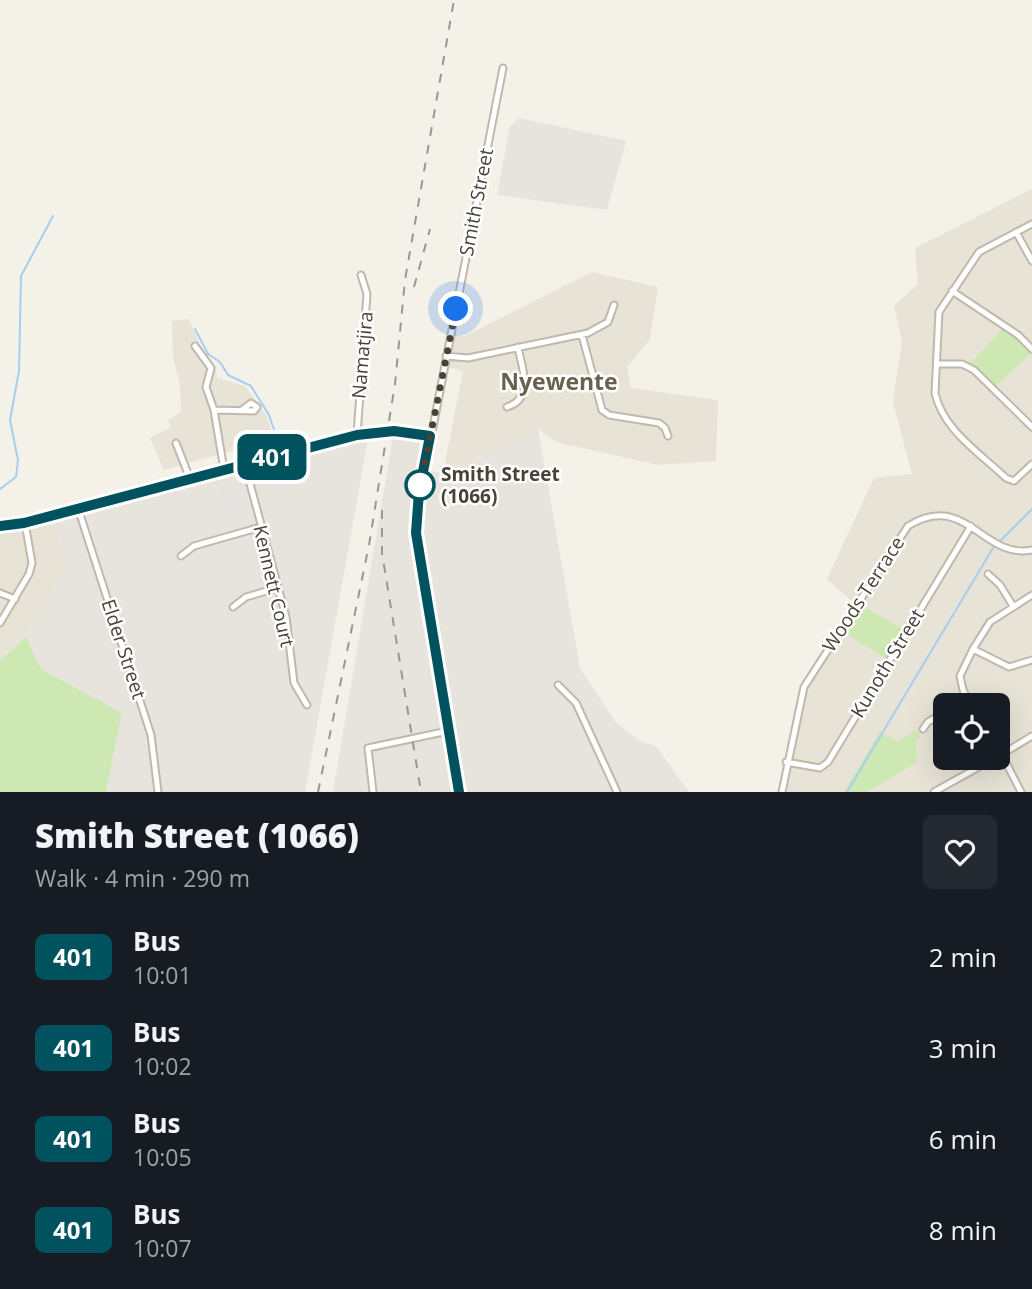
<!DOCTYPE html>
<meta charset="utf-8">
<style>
:root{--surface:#171b24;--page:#242831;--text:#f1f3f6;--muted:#9ea1a6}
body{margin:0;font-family:"Open Sans",sans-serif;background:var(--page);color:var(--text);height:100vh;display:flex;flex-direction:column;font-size:26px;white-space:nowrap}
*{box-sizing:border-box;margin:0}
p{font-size:23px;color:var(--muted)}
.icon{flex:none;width:38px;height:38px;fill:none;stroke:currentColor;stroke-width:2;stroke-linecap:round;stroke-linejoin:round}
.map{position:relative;height:792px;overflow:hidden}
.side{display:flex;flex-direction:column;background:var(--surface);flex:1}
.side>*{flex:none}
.badge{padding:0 14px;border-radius:10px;font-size:24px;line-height:46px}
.fabs{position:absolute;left:933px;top:693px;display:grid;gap:14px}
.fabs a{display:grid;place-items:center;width:77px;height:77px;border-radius:10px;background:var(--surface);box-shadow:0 7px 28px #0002;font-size:35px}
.you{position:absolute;width:35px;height:35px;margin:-18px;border:5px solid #fff;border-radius:50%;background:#1a73e8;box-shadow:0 0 0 10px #1a73e833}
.map>.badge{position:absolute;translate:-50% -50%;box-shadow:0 0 0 4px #fff}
.round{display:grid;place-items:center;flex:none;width:74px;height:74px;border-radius:10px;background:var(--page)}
.headline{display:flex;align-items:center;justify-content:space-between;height:119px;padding:0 35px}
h1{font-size:33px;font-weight:800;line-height:52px}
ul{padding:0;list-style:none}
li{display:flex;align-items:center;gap:21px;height:91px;padding:0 35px}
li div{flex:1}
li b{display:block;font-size:26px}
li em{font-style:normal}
li .badge{min-width:77px;font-weight:700;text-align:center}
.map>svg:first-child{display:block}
.residential{fill:#e8e3d7;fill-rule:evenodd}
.industrial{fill:#e7e3dd}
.green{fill:#cde8b2}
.parking{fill:#e5e3e0}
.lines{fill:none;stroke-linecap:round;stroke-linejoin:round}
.stream{stroke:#a6cef0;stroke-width:2}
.minor-casing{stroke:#c0b9ab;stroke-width:9}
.minor{stroke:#fff;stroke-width:5}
.rail{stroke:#979797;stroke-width:2;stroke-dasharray:9 9;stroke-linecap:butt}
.line-casing{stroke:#fff;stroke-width:16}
.line{stroke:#00535e;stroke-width:10}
.walk{stroke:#484237;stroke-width:7;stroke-dasharray:0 12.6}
.stop-dot{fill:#fff;stroke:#00535e;stroke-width:3.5}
.labels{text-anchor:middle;stroke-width:5;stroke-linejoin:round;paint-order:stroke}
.street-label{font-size:19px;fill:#484237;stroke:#fff}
.stop-label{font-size:19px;font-weight:bold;fill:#484237;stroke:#fff;text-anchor:start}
.quarter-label{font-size:23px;font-weight:bold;fill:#6a604e;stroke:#fff}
</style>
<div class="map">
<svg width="1032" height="792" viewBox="0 0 1032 792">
<rect width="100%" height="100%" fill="#f4f1e8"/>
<path class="residential" d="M1032,189v603h-250l22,-105 36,-57 65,1 -30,-19 -19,-7 -29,-26 47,-101 38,-4 -19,-72 9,-61 -8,-35 24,-22 -3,-36zM945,705h53v53h-53z
M592,272l66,15 -8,52 -23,28 4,21 87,12 -2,61 -58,4 -102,-23 -18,-13 -95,44 20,-102 -19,-5 7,-31 14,1z
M189,319l13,31 14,18 1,10 28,8 21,29 8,24 -110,31 -14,-32 21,-11 -3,-7 13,-8 -1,-27 -7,-28 -1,-36z
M53,514l14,55 -41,68 -26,24v-135z"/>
<path class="industrial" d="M519,118l107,23 -19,69 -110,-15 13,-69z
M538,429l42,239 36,55 24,18 16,5 33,46h-356l61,-361 36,5 -7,34 20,3z
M369,433l-64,359h-199l16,-79 -81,-44 -15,-32 41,-68 -14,-55z"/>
<path class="green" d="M1005,326l27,26 -39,37 -25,-23z
M857,602l49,29 -18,29 -48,-30z
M26,637l15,32 81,44 -16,79h-106v-131z
M915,730l6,5 -6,7 2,20 -50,30h-23l36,-61 17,11z"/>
<path class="parking" d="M224,479l13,46 -9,3 -12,-47z"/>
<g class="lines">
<path class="stream" d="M195,329l13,25 12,8 8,13 23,11 18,29 10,29
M0,489l16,-12 2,-17 -8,-40 9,-49 2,-95 32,-60
M847,792l146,-244 39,-39"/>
<g class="minor-casing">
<path id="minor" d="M1032,224l-53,28 -40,60 -4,81c8,37 45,60 71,85l8,3 18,-17
M1016,232l16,29
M952,291l66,44 14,14
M582,335l20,75 7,5 50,8 6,5 3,8
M195,346l16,22 -5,19 8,23 10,60
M446,356l22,2 120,-25 20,-11 6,-17
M938,364h24l12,6 58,57
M507,407c28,-9 15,-38 11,-60
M214,410l40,1 3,-4 -6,-4 -8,6
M357,435l10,-141 -6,-19
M176,443l14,36
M245,465l41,152 8,66 13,22
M78,508l73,227 7,57
M0,526l25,-3 333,-88 36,-4 36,5
M181,556l13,-10 67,-19
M988,574l12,11 13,21
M0,593l15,6
M233,607l13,-10 31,-9
M0,623l29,-49 3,-11 -7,-40
M973,649l36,18 23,-7
M558,685l18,18 41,89
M956,705l11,-6
M971,705l-8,-15 -3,-14 13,-27 17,-27 42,-27
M923,729l5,-7 17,-10
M998,747l23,45
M999,756l33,-20
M786,762l34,6 8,-6 143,-236
M373,792l-5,-44 80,-17
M459,792l-39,-233 -4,-45 87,-446
M782,792l22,-105 104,-161c57,-36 75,34 124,24
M934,792l61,-34"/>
</g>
<use href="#minor" class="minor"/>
<path class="rail" d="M414,287l16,-58
M382,510v43l39,239
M318,792l51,-247 26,-161 10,-104 49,-280"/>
</g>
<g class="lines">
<g class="line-casing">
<path id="line" d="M0,526l24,-3 333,-88 37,-4 36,5 -11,56 -3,41 43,259"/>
</g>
<use href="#line" class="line"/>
<path class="walk" d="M420,485l-1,7 37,-183"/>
</g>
<circle class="stop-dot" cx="420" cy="485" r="14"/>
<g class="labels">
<g class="street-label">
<text transform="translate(476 202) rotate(-79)" y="7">Smith Street</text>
<text transform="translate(362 355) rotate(-85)" y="7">Namatjira</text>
<text transform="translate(274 586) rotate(77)" y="7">Kennett Court</text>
<text transform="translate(863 594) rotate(-57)" y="7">Woods Terrace</text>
<text transform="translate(124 649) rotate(72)" y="7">Elder Street</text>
<text transform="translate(887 663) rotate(-59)" y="7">Kunoth Street</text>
</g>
<g class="stop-label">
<text x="441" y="481">Smith Street<tspan x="441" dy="22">(1066)</tspan></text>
</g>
<g class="quarter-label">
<text x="559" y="390">Nyewente</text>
</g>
</g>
</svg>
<div class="fabs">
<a><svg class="icon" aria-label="locate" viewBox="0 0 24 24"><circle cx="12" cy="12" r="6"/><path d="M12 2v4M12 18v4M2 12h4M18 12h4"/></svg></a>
</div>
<div class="you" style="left:456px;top:309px"></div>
<b class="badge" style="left:272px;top:457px;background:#00535e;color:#fff">401</b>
</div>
<section class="side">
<div class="headline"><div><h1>Smith Street (1066)</h1><p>Walk · 4 min · 290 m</p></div><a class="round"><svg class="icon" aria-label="heart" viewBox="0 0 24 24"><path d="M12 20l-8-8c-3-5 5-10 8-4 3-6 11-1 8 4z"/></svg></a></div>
<ul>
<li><span class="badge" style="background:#00535e;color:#fff">401</span><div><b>Bus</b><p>10:01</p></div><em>2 min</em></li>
<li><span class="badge" style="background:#00535e;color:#fff">401</span><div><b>Bus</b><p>10:02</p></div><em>3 min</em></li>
<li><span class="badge" style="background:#00535e;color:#fff">401</span><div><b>Bus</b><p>10:05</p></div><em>6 min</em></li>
<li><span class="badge" style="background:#00535e;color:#fff">401</span><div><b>Bus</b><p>10:07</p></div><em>8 min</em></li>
</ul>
</section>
